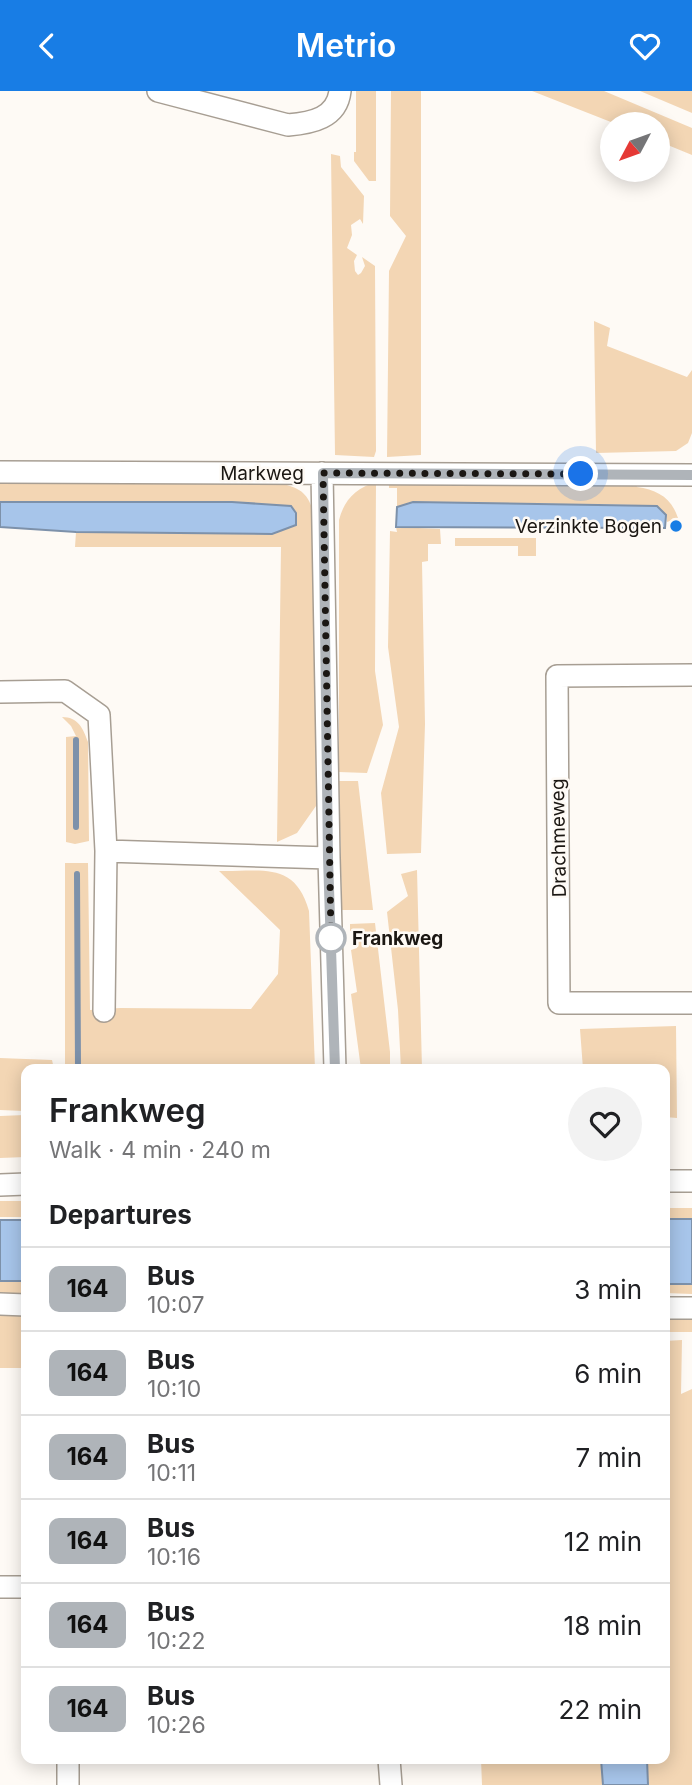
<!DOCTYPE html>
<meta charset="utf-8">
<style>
:root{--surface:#fff;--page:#f2f2f2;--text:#202124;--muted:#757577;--line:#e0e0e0;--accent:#187de5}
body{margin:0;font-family:Inter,sans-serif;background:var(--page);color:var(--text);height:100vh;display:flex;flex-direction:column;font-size:26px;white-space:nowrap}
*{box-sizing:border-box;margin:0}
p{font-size:23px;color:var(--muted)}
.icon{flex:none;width:38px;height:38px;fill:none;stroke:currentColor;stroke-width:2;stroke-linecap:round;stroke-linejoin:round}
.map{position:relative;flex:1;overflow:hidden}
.panel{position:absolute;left:21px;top:973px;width:649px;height:700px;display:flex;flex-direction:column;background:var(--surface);border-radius:14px;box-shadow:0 4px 18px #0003}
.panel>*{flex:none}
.badge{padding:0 14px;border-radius:10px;font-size:24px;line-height:46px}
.needle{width:46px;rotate:229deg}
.controls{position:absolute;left:600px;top:21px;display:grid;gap:14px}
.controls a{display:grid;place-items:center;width:70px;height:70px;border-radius:50%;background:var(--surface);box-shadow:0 4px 18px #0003;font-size:35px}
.you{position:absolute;width:35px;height:35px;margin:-18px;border:5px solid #fff;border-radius:50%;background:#1a73e8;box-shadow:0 0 0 10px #1a73e833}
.map>.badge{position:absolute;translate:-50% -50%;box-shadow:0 0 0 4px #fff}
h2{padding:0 28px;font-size:26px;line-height:63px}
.round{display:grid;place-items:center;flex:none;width:74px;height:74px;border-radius:37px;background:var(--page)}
.head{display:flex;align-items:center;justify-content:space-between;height:119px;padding:0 28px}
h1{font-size:33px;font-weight:600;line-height:52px}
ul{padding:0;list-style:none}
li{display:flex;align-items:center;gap:21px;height:84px;padding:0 28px;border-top:2px solid var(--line)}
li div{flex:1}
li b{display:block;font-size:26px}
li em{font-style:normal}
li .badge{min-width:77px;font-weight:700;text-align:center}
header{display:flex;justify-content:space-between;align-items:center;height:91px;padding:0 28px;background:var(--accent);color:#fff;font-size:32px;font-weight:600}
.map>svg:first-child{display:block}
.green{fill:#f3d6b4}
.water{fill:#a7c5ea;stroke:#7d91aa;stroke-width:2}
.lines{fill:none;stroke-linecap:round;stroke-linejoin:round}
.stream{stroke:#7d91aa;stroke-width:6}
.minor-casing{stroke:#a79e93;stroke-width:24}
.minor{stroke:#fff;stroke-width:21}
.line-casing{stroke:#fff;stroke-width:16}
.line{stroke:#afb4b9;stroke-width:10}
.walk{stroke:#1b1713;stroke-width:7;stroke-dasharray:0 12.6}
.poi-dot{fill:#187de5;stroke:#fefaf5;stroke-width:2.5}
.stop-dot{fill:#fff;stroke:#afb4b9;stroke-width:3.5}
.labels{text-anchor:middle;stroke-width:5;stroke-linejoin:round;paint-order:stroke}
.street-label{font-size:19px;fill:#1b1713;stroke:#fefaf5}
.poi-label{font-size:19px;fill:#1b1713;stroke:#fefaf5;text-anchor:end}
.stop-label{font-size:19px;font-weight:bold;fill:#1b1713;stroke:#fefaf5;text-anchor:start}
</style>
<header><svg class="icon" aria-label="back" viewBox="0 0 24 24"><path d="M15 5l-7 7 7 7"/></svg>Metrio<svg class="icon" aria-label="heart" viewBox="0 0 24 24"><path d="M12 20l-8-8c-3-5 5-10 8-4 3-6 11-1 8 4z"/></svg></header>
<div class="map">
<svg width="692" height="1694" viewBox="0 0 692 1694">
<rect width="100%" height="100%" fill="#fefaf5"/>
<path class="green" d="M356,0h20v90h-7l-15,-20v-9h2z
M391,0h30v364l-34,2 2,-186 17,-35 -16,-20z
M532,0h72l88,37v27l-34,-14v-17h-42z
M640,0h52v22z
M331,63l9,2 1,11 23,29 -1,28 -3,-5 -9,6 1,10 -5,13 10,7 -3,6 1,10 3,4 3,-2 4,-7 -3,-9 13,9 1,185 -2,6 -39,-2z
M594,230l16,7 -3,18 80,31 5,-7v63l-4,10 -12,8 -80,2z
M635,390l2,6c20,3 34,10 41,31l-11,4 -1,-7 -9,-9 -19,-1 -225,-3 -16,5v-19h-8v-6z
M0,391l279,1c22,5 29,10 35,31l2,292 -19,27 -20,9 4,-295h-206l1,-15 196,2 -272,-32z
M376,391l-1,189 8,54 -16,48 -28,-1v-252c5,-20 17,-32 37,-38z
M396,436l44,2 1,15h-13v17l-6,1 3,162 -4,129 -34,1 -6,-61 18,-66 -11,-80 2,-116 7,1z
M455,447h81v18h-18v-10h-63z
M62,626c16,0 21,11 26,25l1,99 -14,3 -9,-2v-105l10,-1 -5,-10z
M339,690h19l15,129h-31z
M65,772h23l2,147 30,-2 131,1 27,-35 2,-44 -61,-59c43,1 76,-10 90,40l6,158h-250z
M417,779l5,199h-21l-3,-59 -11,-98 21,-16 -7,-22z
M375,832l15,129v17h-29l-10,-75 6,-2 -6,-42 6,-2 -2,-17h-5v-7z
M676,935l1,92 -12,-1v-48h-82l-3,-40z
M0,967l52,2 2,9h-28v88l-26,1v-42l25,-1 -1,-4 -24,-1z
M0,1110h26v16h-26z
M665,1117h27v13l-27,-1z
M0,1190h26v13h-26z
M665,1193h27v10l-27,-1z
M0,1224h26v53h-26z
M665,1226h27v15h-27z
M682,1249l-1,54 11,-5v396h-44l-1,-26h18v-418z
M481,1668h120l2,26h-121z"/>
<path class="water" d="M0,411h232l59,4 5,7v12l-24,9 -196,-2 -76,-5z
M413,411l244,4 9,9 -1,13 -269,-1 1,-20z
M665,1128h27v65h-27z
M0,1129h26v61h-26z
M601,1668h46l1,26h-45z"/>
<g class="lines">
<path class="stream" d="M76,736v-87
M77,783l1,195"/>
<g class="minor-casing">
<path id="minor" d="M158,0l130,34c24,-2 49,-7 52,-34
M0,381l692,3
M322,382l7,385 6,211
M692,584l-135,1 2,327h133
M0,601l65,-1 34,24 7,136 223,7
M104,920l2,-160
M665,1090h27
M0,1094l26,-1
M0,1213l26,1
M665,1217h27
M0,1496h26
M68,1668v26
M389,1668l2,26"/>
</g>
<use href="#minor" class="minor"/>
</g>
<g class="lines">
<g class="line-casing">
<path id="line" d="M335,978l-7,-211 -5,-385 369,2"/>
</g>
<use href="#line" class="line"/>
<path class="walk" d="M331,847l-8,-465 258,1"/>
</g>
<circle class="poi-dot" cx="676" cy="435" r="7"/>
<circle class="stop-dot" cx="331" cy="847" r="14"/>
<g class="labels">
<g class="street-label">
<text x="262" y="389">Markweg</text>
<text transform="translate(558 747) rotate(-91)" y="7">Drachmeweg</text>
</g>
<g class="poi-label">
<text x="662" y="442">Verzinkte Bogen</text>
</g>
<g class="stop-label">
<text x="352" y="854">Frankweg</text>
</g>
</g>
</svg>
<div class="controls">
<a><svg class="needle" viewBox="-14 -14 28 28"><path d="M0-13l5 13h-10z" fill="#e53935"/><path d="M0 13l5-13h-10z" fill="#757577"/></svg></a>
</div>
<div class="you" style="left:581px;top:383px"></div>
<section class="panel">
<div class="head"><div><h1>Frankweg</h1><p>Walk · 4 min · 240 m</p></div><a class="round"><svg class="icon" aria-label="heart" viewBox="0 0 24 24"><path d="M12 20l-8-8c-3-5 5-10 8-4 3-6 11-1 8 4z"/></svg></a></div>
<h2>Departures</h2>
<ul>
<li><span class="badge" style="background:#afb4b9;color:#111">164</span><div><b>Bus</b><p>10:07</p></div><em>3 min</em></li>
<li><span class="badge" style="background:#afb4b9;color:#111">164</span><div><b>Bus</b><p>10:10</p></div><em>6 min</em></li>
<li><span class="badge" style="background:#afb4b9;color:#111">164</span><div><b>Bus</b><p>10:11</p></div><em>7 min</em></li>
<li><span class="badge" style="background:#afb4b9;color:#111">164</span><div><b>Bus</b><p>10:16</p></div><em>12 min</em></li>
<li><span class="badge" style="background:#afb4b9;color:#111">164</span><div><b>Bus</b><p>10:22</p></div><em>18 min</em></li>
<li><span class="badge" style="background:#afb4b9;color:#111">164</span><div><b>Bus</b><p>10:26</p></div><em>22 min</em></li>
</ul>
</section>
</div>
